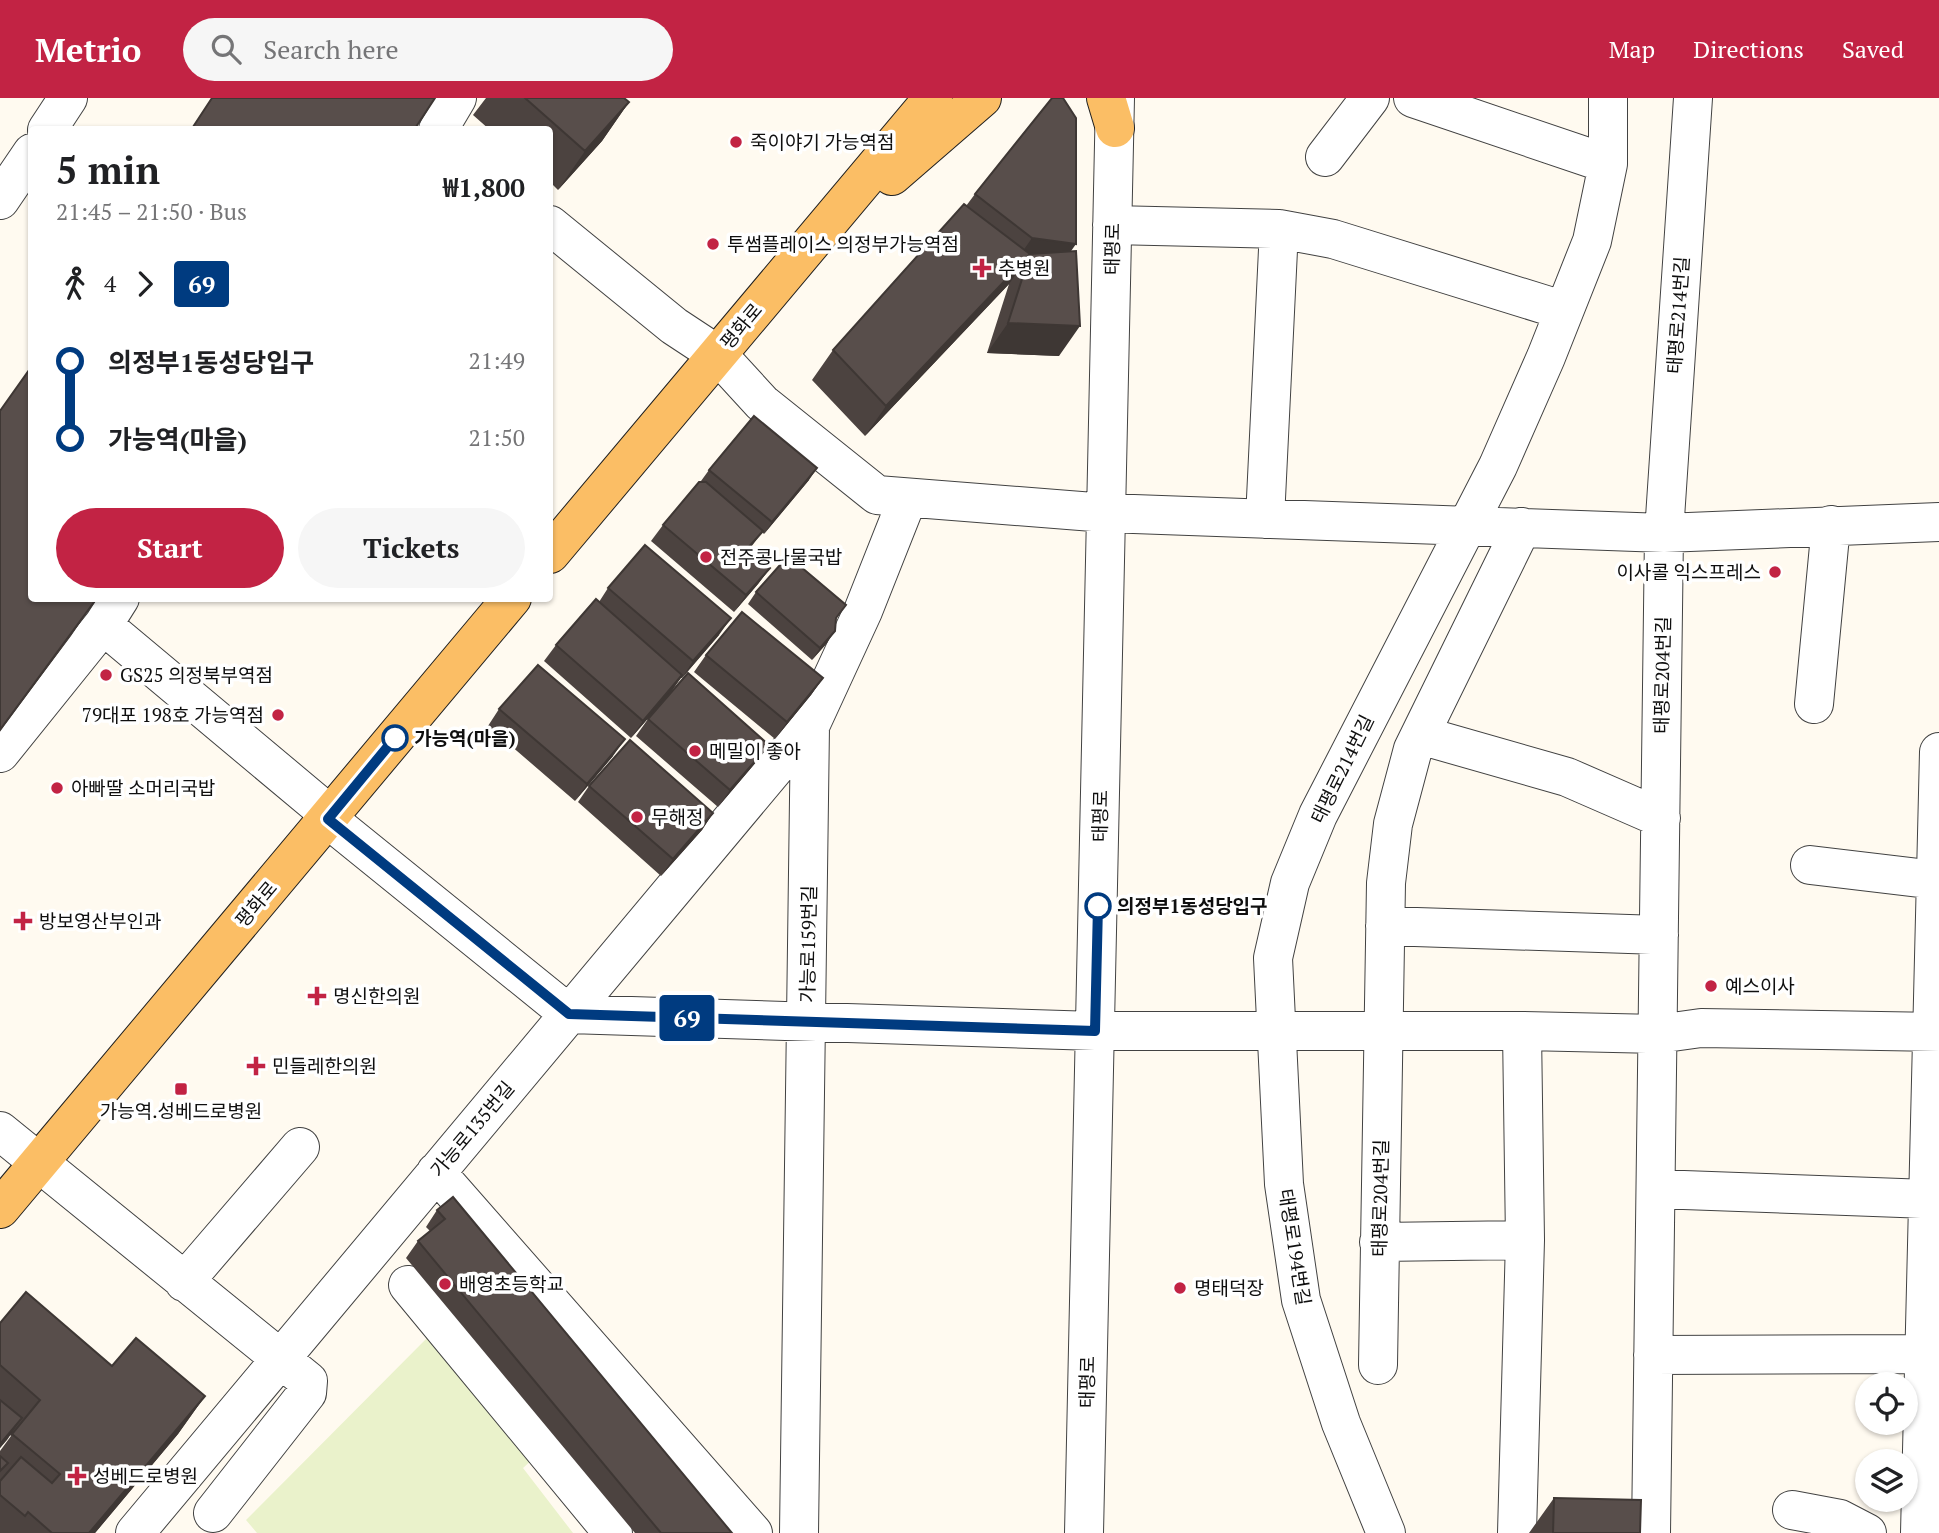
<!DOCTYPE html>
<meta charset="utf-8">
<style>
:root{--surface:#fff;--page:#f6f6f6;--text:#202124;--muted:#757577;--accent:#c22344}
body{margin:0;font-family:"PT Serif","Noto Sans KR",serif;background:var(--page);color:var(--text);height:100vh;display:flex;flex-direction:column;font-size:26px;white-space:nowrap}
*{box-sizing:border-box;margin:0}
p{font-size:23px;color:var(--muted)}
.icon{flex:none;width:38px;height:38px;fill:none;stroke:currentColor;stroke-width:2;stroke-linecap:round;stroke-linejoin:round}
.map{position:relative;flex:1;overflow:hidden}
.details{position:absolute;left:28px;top:28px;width:525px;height:476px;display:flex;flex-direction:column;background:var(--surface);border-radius:7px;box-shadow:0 2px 5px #0004}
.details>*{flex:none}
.badge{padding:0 14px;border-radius:5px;font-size:24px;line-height:46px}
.controls{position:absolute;left:1855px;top:1274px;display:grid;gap:14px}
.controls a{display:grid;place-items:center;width:63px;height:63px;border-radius:50%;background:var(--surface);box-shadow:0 2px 5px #0004;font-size:35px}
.map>.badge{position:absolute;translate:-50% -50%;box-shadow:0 0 0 4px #fff}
.legs{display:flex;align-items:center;gap:10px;height:77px;padding:0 28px;font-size:23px}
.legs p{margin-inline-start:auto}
.overview{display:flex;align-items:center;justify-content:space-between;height:119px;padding:0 28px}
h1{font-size:38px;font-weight:600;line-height:52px}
.action{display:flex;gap:14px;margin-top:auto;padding:14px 28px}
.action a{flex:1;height:80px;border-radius:42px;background:var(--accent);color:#fff;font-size:28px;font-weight:600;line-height:80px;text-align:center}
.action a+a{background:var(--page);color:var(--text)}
ul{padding:0 28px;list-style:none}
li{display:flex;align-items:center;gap:24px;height:77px;font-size:26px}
li i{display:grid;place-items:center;width:10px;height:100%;margin:0 9px;background:currentColor}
li i::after{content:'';width:18px;height:18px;margin:-9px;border:5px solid;border-radius:50%;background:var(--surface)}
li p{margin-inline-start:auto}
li:first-child i{background:linear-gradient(#0000 50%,currentColor 0)}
li:last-child i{background:linear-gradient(currentColor 50%,#0000 0)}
header{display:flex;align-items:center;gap:42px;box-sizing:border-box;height:98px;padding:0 35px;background:var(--accent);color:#fff}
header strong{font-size:33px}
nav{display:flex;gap:38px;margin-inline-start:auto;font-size:24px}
.search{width:490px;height:63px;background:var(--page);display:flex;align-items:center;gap:18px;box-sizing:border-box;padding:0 24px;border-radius:38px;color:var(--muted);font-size:26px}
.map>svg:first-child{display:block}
.pitch{fill:#eaf2cb}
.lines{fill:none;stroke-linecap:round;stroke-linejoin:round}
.minor-casing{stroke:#424242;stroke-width:40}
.major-casing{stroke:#202020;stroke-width:40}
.minor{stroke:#fff;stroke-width:38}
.major{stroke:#fbbe65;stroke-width:38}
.wall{fill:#4c4340}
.shaded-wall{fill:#3e3734}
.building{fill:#584e4b;stroke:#3e3734;stroke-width:2}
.line-1-casing{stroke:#fff;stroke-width:16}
.line-1{stroke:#003b80;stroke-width:10}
.poi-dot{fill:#c22344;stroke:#fff;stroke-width:2.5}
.stop-1-dot{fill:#fff;stroke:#003b80;stroke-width:3.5}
.labels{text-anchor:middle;stroke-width:7;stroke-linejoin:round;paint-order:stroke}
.poi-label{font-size:19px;fill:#0f0f0f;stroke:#fff;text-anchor:start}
.street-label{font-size:19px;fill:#0f0f0f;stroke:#fff}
.stop-label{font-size:19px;font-weight:bold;fill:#0f0f0f;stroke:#fff;text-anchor:start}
</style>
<header>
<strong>Metrio</strong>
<div class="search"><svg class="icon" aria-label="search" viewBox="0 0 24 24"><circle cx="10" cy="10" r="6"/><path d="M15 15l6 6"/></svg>Search here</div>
<nav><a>Map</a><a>Directions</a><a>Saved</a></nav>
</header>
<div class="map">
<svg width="1939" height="1435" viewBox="0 0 1939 1435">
<rect width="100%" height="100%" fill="#fffaf0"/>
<path class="pitch" d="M429,1238l105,122 -11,10 50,65h-316l-11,-13z"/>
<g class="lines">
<g class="minor-casing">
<path id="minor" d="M1413,0l195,66
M47,32l21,-32
M438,32l19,-32
M1325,59l45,-59
M0,102l32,-47
M550,127l124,101 44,29 44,48 115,92 229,18 558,20 275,-11
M1112,127l167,4 54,10 229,71
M1265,421l14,-290
M103,527l214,179 11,15 241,195 526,17h427l136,3 43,-6 238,4
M1814,606l17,-179
M1420,637l147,42 94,41
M0,655l103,-128 17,-27
M1810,767l126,15
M1385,828l274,9
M0,1033l308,250 -1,12 -94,120
M436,1074l317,361
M1656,1091l272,10
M1379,1144l146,-2
M184,1184l116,-135
M408,1187l205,248
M1653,1257l271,-1
M1378,1267l8,-482 7,-59 20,-75 109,-222
M1792,1412l48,9 27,14
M135,1435l675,-807
M799,1435l11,-807 53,-115 44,-111
M1084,1435l31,-1435
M1386,1435l-45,-110 -40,-123 -17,-116 -11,-226 17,-75 28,-68 180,-349 48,-109 46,-116 16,-77v-66
M1517,1435l8,-293 -3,-209
M1651,1435l13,-1000 29,-435
M1920,1435l19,-781"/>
</g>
<g class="major-casing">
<path id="major" d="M1106,0l9,30
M892,78l90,-78
M550,456l383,-456
M0,1111l512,-611"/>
</g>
<use href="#minor" class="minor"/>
<use href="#major" class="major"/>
</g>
<path class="wall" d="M486,0h138l5,4 -27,39 -44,49 -8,-8v-52h-60l-17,-15z
M975,96l96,57 -12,105 -72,-3 22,-69 -144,152 -53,-56 21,-30 133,-144z
M709,372l100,10 -45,54 -2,-2 -13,18 21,18 -12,16 -24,28 -83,-71 12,-16 39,-43 -1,-1z
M608,490l111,47 -37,43h-1l-10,14 -40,46 -87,-77 12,-16 43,-43z
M756,494l80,28 -9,23 -15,17 -64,-56z
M706,557l117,23 -12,17 -36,44 -81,-67z
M499,611l114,47 -38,45 -87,-75z
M648,621l109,42 -39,46 -82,-71z
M589,688l124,27 -11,17 -41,46 -83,-74z
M437,1112l295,323h-97l-229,-275 12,-17 12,-10 -4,-4z
M0,1225l112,43 93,30 -27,38 -83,99h-95v-82l11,-15 -1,-1 -10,13z
M1554,1400l86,35h-111z"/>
<path class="shaded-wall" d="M629,4l-27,39 -44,49 27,-39z
M1032,140l44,6 -21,30 -25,-20 -21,30 -144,152 21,-30 125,-138z
M1008,225l72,3 -21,30 -72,-3z
M817,370l-8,12 -45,54 8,-12z
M770,470l-12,16 -24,28 12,-17z
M86,516l-15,22 -71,95v-1z
M731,520l-12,17 -37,43 11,-17z
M835,533l-8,12 -15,17 8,-12z
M682,577l-11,17 -40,46 12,-17z
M823,580l-12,17 -36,44 12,-17z
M625,641l-12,17 -38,45 12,-17z
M769,647l-12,16 -39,46 12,-17z
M713,715l-11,17 -41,46 12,-17z
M205,1298l-27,38 -83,99h-6z
M22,1320l-15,22 -7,8v-4z"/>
<path class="building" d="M212,0h223l-21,32h-223z
M525,0h99l5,4 -44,49z
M1052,0h11l13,20v126l-44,-6 -57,-44z
M964,106l66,50 46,-3 4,75 -72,-3 22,-69 -144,152 -53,-56z
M32,268v232h65l-97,132v-319z
M754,318l63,52 -45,54 -63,-52z
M699,384h7l57,49 -16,18 23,19 -24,27 -83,-70z
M645,447l86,73 -38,43 -85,-73z
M788,458l58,49 -10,13 -1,13 -15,17 -64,-56z
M596,501l86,76 -39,46 -87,-76z
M742,514l81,66 -36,44 -81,-67z
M538,567l87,74 -38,45 -88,-75z
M688,575l81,72 -39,45 -82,-71z
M630,642l83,73 -40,46 -84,-73z
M453,1099l279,336h-71l-243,-292 27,-22 -8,-9z
M26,1194l86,74 24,-28 69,58 -116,137h-37l-24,-21 -3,4 -25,-21v-14l21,-24 31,26 8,-9 -48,-40 28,-34 -40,-35v-42z
M0,1302l22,18 -22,26z
M0,1358l8,7 -8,8z
M1554,1400l87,2 -1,33h-87z"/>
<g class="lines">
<g class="line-1-casing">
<path id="line-1" d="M395,640l-67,81 241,195 526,17 3,-125"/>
</g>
<use href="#line-1" class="line-1"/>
</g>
<g class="poi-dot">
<circle cx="736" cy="44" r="7"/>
<circle cx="713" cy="146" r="7"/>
<path d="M978.5 159.5h7v7h7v7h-7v7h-7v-7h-7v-7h7z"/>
<circle cx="706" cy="459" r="7"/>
<circle cx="1775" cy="474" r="7"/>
<circle cx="106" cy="577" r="7"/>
<circle cx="278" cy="617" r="7"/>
<circle cx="695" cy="653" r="7"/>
<circle cx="57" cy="690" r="7"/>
<circle cx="637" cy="719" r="7"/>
<path d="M19.5 812.5h7v7h7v7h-7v7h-7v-7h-7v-7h7z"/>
<circle cx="1711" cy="888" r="7"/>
<path d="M313.5 887.5h7v7h7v7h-7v7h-7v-7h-7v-7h7z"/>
<path d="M252.5 957.5h7v7h7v7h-7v7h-7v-7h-7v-7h7z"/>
<rect x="174" y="984" width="14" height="14" rx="3.5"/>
<circle cx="445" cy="1186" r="7"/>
<circle cx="1180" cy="1190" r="7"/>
<path d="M73.5 1367.5h7v7h7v7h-7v7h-7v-7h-7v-7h7z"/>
</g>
<g class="stop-1-dot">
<circle cx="395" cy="640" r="12"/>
<circle cx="1098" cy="808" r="12"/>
</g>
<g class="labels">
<g class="poi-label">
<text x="750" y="51">죽이야기 가능역점</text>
<text x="727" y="153">투썸플레이스 의정부가능역점</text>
<text x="998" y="177">추병원</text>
<text x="720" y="466">전주콩나물국밥</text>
<text x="1761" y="481" text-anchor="end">이사콜 익스프레스</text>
<text x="120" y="584">GS25 의정북부역점</text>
<text x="264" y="624" text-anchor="end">79대포 198호 가능역점</text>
<text x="709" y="660">메밀이 좋아</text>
<text x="71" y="697">아빠딸 소머리국밥</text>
<text x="651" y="726">무해정</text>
<text x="39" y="830">방보영산부인과</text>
<text x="1725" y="895">예스이사</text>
<text x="333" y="905">명신한의원</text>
<text x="272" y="975">민들레한의원</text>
<text x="181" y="1020" text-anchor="middle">가능역.성베드로병원</text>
<text x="459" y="1193">배영초등학교</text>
<text x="1194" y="1197">명태덕장</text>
<text x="93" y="1385">성베드로병원</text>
</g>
<g class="street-label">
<text transform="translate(1112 151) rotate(-89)" y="7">태평로</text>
<text transform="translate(1678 217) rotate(-86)" y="7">태평로214번길</text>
<text transform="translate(741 228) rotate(-50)" y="7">평화로</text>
<text transform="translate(1662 577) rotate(-89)" y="7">태평로204번길</text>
<text transform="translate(1342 671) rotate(-64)" y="7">태평로214번길</text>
<text transform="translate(1100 718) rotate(-89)" y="7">태평로</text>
<text transform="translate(256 806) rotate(-50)" y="7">평화로</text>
<text transform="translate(808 846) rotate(-89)" y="7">가능로159번길</text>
<text transform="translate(472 1031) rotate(-50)" y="7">가능로135번길</text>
<text transform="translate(1380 1100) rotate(-89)" y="7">태평로204번길</text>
<text transform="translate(1295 1149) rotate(81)" y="7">태평로194번길</text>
<text transform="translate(1087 1284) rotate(-89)" y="7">태평로</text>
</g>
<g class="stop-label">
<text x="414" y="647">가능역(마을)</text>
<text x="1117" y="815">의정부1동성당입구</text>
</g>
</g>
</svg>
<div class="controls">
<a><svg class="icon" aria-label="locate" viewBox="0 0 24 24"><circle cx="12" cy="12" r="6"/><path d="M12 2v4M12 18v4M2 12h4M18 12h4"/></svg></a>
<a><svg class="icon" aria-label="layers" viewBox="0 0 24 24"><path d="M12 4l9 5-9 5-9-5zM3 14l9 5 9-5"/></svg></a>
</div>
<b class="badge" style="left:687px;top:920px;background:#003b80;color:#fff">69</b>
<section class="details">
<div class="overview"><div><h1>5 min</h1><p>21:45 – 21:50 · Bus</p></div><b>₩1,800</b></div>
<div class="legs"><svg class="icon" aria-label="walk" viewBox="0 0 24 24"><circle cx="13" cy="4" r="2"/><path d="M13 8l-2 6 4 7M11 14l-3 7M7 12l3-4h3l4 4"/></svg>4<svg class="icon" aria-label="forward" viewBox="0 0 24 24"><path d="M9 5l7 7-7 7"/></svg><b class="badge" style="background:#003b80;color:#fff">69</b></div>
<ul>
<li><i style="color:#003b80"></i><b>의정부1동성당입구</b><p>21:49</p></li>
<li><i style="color:#003b80"></i><b>가능역(마을)</b><p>21:50</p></li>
</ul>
<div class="action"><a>Start</a><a>Tickets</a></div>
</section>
</div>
